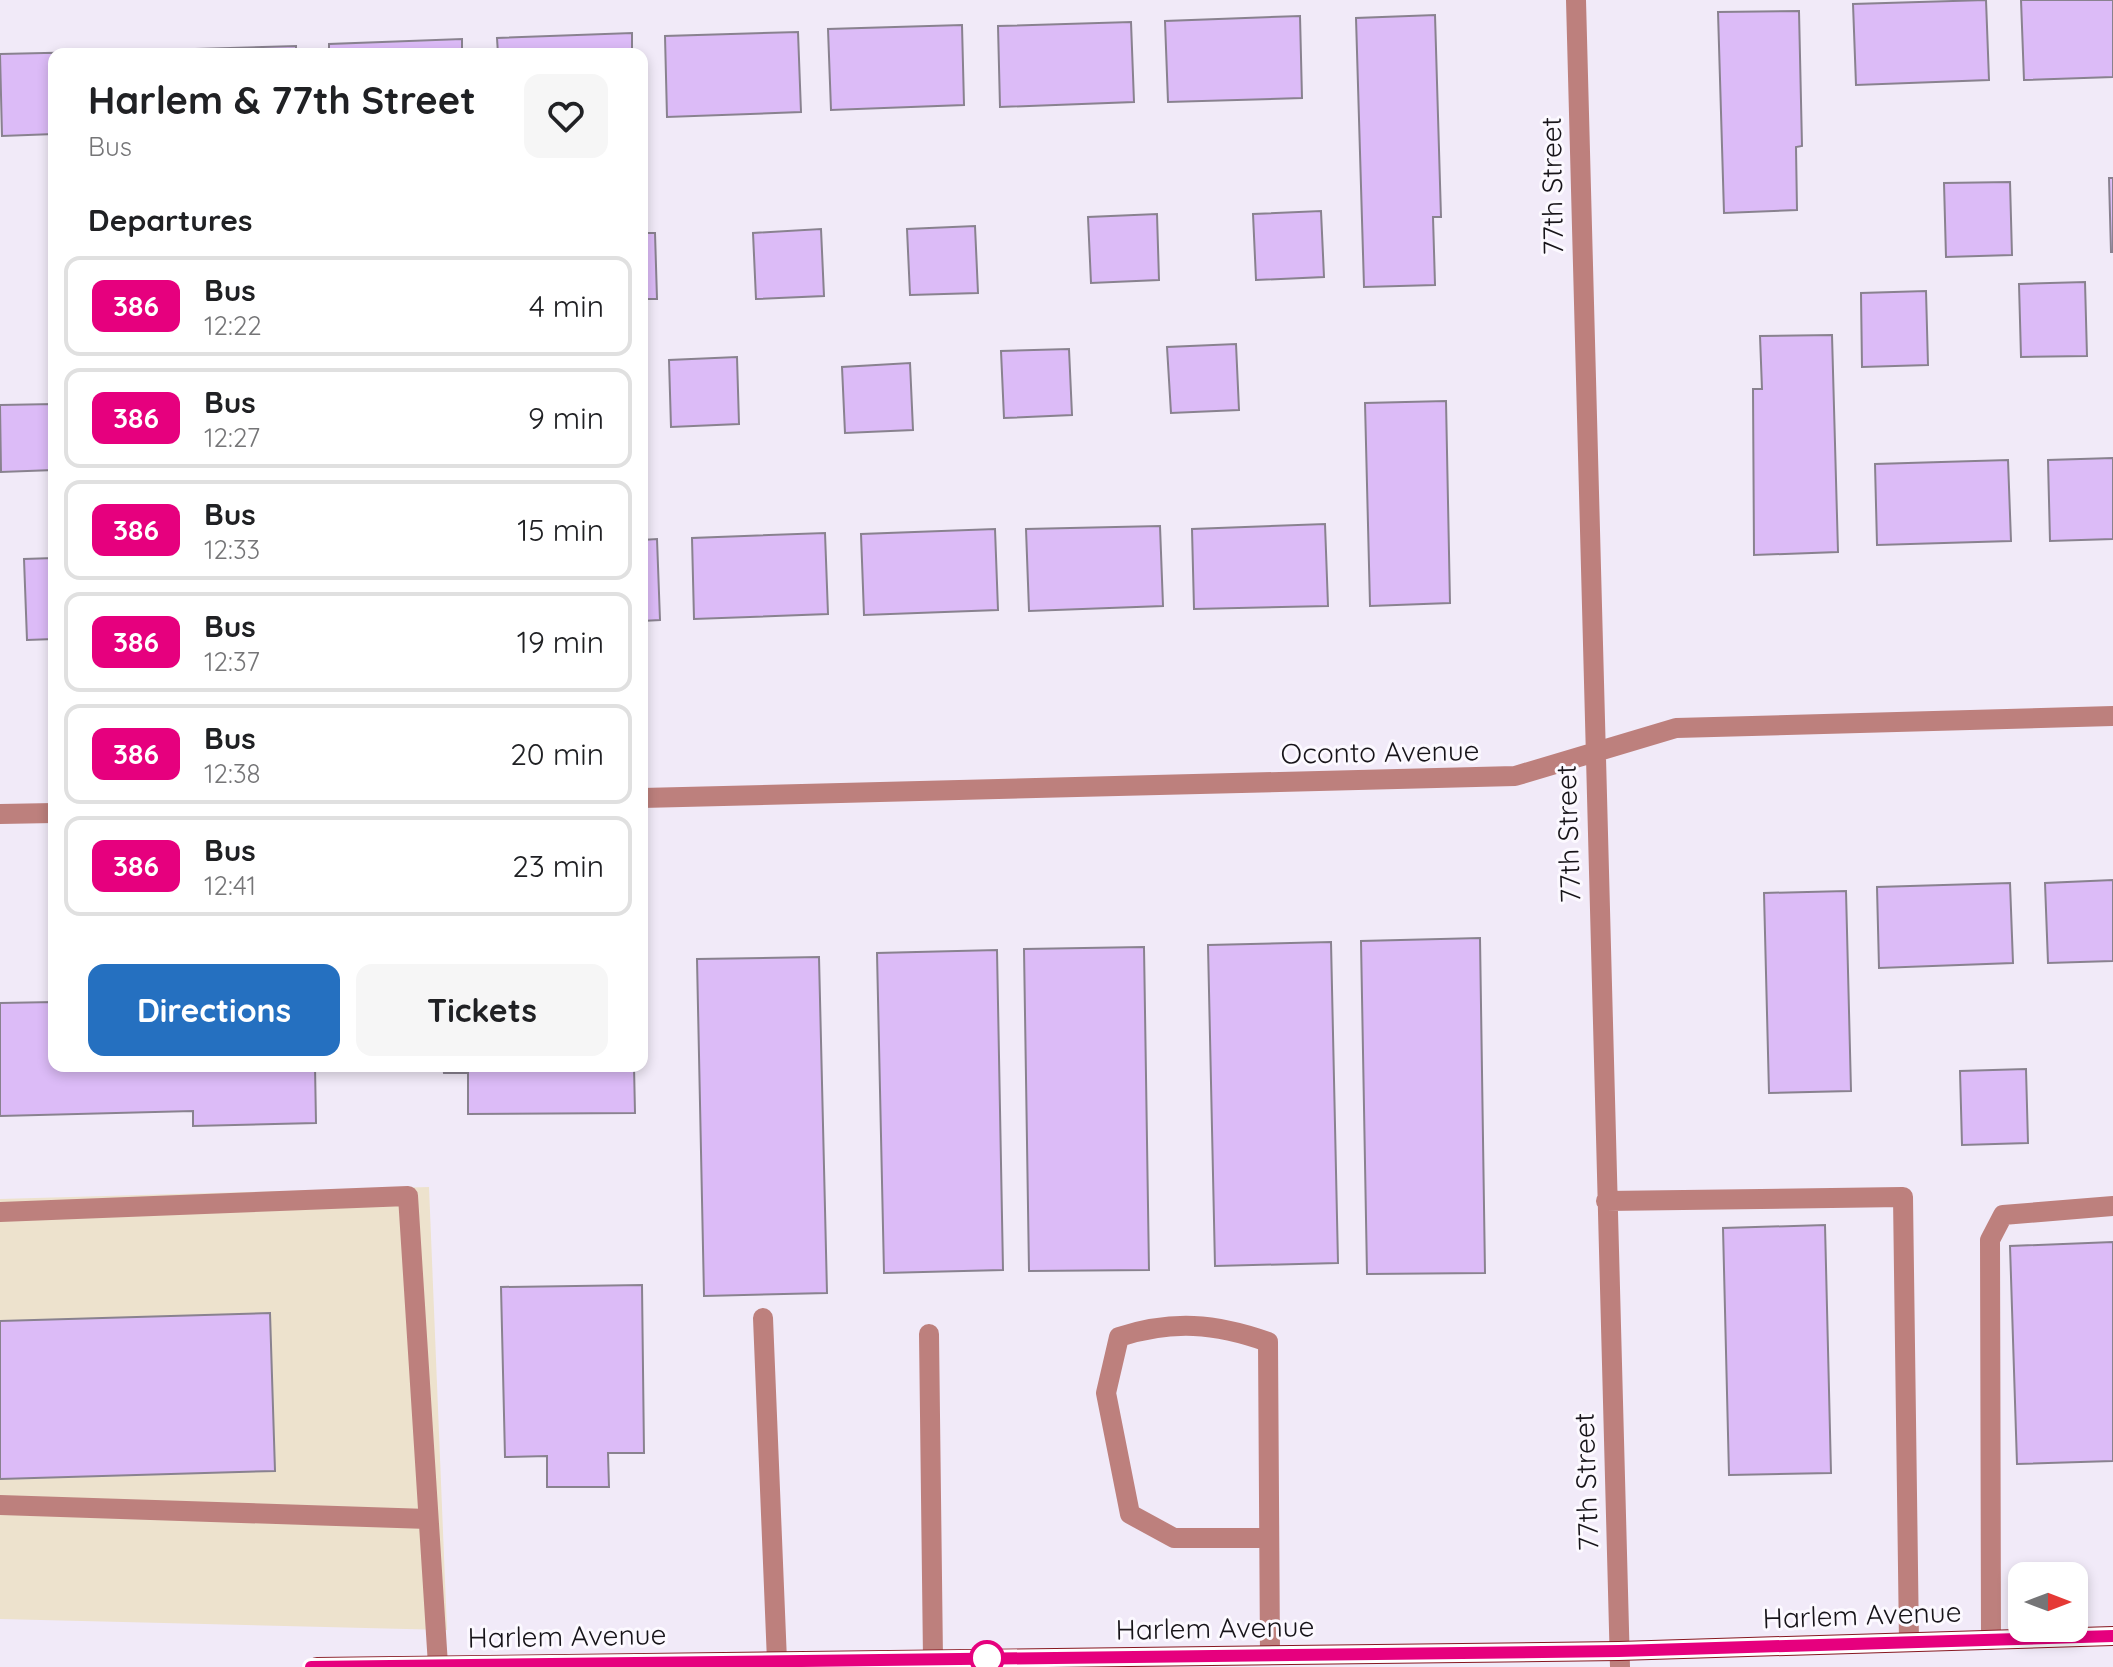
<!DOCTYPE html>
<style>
:root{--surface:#fff;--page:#f6f6f6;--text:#202124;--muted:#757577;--line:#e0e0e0;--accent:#2570c0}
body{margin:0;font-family:Quicksand,sans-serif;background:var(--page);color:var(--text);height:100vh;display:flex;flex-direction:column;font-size:30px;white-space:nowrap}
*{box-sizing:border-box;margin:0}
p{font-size:26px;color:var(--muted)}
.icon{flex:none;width:44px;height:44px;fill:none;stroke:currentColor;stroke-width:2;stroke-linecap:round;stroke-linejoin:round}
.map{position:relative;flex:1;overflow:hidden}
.drawer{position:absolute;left:48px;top:48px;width:600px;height:1024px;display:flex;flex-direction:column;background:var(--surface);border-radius:16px;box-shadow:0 4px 12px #0003}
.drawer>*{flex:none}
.badge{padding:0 16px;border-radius:12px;font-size:28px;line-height:52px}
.needle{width:52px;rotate:90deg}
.fabs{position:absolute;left:2008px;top:1562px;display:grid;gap:16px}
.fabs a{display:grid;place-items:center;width:80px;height:80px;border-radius:16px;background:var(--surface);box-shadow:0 4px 12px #0003;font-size:40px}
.map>.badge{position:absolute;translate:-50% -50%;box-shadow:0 0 0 4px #fff}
h2{padding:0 40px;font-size:30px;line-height:72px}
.round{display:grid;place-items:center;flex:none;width:84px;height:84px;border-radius:16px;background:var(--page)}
.headline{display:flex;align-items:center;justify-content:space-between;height:136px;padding:0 40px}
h1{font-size:38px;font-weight:700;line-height:60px}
.action{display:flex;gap:16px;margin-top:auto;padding:16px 40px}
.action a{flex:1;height:92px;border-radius:16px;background:var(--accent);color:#fff;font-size:32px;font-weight:700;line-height:92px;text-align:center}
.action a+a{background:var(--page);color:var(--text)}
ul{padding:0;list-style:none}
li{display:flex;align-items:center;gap:24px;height:100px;margin:0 16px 12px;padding:0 24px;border:4px solid var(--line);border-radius:16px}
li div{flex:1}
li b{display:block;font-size:30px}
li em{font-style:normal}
li .badge{min-width:88px;font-weight:700;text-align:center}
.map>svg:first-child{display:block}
.commercial{fill:#ede2cd}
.building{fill:#dcbbf7;stroke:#89828f;stroke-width:2}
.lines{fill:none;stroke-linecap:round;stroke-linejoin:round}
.minor{stroke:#bd807d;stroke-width:20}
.major{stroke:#871821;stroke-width:20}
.line-casing{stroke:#fff;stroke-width:18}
.line{stroke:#e6007e;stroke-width:12}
.stop-dot{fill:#fff;stroke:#e6007e;stroke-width:4}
.labels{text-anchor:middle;stroke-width:6;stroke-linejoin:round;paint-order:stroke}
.street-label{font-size:28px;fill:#171419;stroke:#fcf9ff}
</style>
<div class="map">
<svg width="2113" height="1667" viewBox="0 0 2113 1667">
<rect width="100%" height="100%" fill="#f1eaf8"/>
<path class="commercial" d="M429,1187l18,443 -447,-11v-420z"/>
<path class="building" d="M1986,0l3,80 -133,5 -3,-81z
M2021,0h92v77l-89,3z
M1799,11l3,135 -6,1 1,63 -73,3 -6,-201z
M1435,15l6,202h-8l2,68 -71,2 -8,-269z
M1300,16l2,82 -134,4 -3,-81z
M1131,22l3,80 -134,5 -2,-81z
M962,25l2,80 -133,5 -3,-81z
M798,32l3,80 -134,5 -2,-81z
M632,33v21h-134l-1,-16z
M462,39v15h-133v-10z
M296,46v8h-135v-4z
M133,51l1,3h-80v80l-52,2 -2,-82z
M2109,178h4v74h-2z
M2010,182l2,73 -66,2 -2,-74z
M1321,211l3,66 -68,3 -3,-66z
M1157,214l2,66 -68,3 -3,-66z
M975,226l3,67 -68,2 -3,-66z
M821,229l3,67 -68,3 -3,-66z
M642,233h13l2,66h-15z
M2085,282l2,74 -66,1 -2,-73z
M1926,291l2,74 -66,2 -1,-74z
M1832,335l6,217 -84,3 -1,-166h9l-2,-53z
M1236,344l3,66 -68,3 -4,-66z
M1069,349l3,66 -68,3 -3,-67z
M737,357l2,67 -68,3 -2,-67z
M910,363l3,67 -68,3 -3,-66z
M1446,401l4,202 -80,3 -5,-203z
M54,404v66l-53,2 -1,-67z
M2113,458v81l-63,2 -2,-81z
M2008,460l3,81 -134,4 -2,-81z
M1325,524l3,82 -134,3 -2,-80z
M1160,526l3,80 -134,5 -3,-82z
M995,529l3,81 -134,5 -3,-81z
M825,533l3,81 -134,5 -2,-81z
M657,539l3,81 -18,1v-81z
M54,558v81l-27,1 -3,-81z
M2113,880v81l-65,2 -3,-80z
M2010,883l3,80 -134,5 -2,-81z
M1846,891l5,200 -82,2 -5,-200z
M1480,938l5,335 -118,1 -6,-333z
M1331,942l7,321 -123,3 -7,-321z
M1144,947l5,323 -120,1 -5,-322z
M997,950l6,320 -119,3 -7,-320z
M819,957l8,336 -123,3 -7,-337z
M54,1002v64h261l1,57 -123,3v-15l-193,5v-113z
M443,1066h191l1,47 -167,1v-41h-24z
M2026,1069l2,74 -66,2 -2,-74z
M1825,1225l6,248 -102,2 -6,-247z
M2113,1242v219l-96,3 -7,-218z
M642,1285l2,168h-36l1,34h-62v-31l-42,1 -4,-170z
M270,1313l5,158 -275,8v-158z"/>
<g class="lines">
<path class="minor" d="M1576,0l44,1667
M642,798l873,-22 161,-48 437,-12
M0,814l54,-1
M1606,1201l297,-4 6,445
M0,1212l408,-16 30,469
M763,1318l14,343
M929,1334l4,325
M0,1505l428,14
M1269,1538h-95l-44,-24 -24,-121 13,-56c53,-17 96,-14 149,5l2,313
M1991,1640l-1,-400 13,-25 110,-9"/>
<path class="major" d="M317,1667l1302,-16 494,-15"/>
</g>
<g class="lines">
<g class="line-casing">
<path id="line" d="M311,1667l1308,-16 494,-15"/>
</g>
<use href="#line" class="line"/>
</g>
<circle class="stop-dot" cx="987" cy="1658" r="16"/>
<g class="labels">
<g class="street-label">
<text transform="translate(1552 186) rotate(-91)" y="10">77th Street</text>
<text transform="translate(1380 752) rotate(-1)" y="10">Oconto Avenue</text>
<text transform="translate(1568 834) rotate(-92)" y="10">77th Street</text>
<text transform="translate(1586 1482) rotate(-92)" y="10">77th Street</text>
<text transform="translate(1862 1615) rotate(-2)" y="10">Harlem Avenue</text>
<text transform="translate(1215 1628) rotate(-1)" y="10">Harlem Avenue</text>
<text transform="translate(567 1636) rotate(-1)" y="10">Harlem Avenue</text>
</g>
</g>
</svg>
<div class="fabs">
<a><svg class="needle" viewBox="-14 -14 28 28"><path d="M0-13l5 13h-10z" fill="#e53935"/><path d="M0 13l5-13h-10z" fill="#757577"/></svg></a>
</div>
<section class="drawer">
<div class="headline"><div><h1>Harlem &amp; 77th Street</h1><p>Bus</p></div><a class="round"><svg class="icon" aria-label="heart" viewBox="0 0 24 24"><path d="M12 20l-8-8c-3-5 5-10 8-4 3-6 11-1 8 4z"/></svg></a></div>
<h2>Departures</h2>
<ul>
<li><span class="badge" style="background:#e6007e;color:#fff">386</span><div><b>Bus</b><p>12:22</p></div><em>4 min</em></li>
<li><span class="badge" style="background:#e6007e;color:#fff">386</span><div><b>Bus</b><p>12:27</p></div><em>9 min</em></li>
<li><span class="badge" style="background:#e6007e;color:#fff">386</span><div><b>Bus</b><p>12:33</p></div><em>15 min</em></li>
<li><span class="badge" style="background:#e6007e;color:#fff">386</span><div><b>Bus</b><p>12:37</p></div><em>19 min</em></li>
<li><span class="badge" style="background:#e6007e;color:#fff">386</span><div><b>Bus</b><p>12:38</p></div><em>20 min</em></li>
<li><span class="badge" style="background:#e6007e;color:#fff">386</span><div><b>Bus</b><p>12:41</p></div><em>23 min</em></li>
</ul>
<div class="action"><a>Directions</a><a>Tickets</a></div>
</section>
</div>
